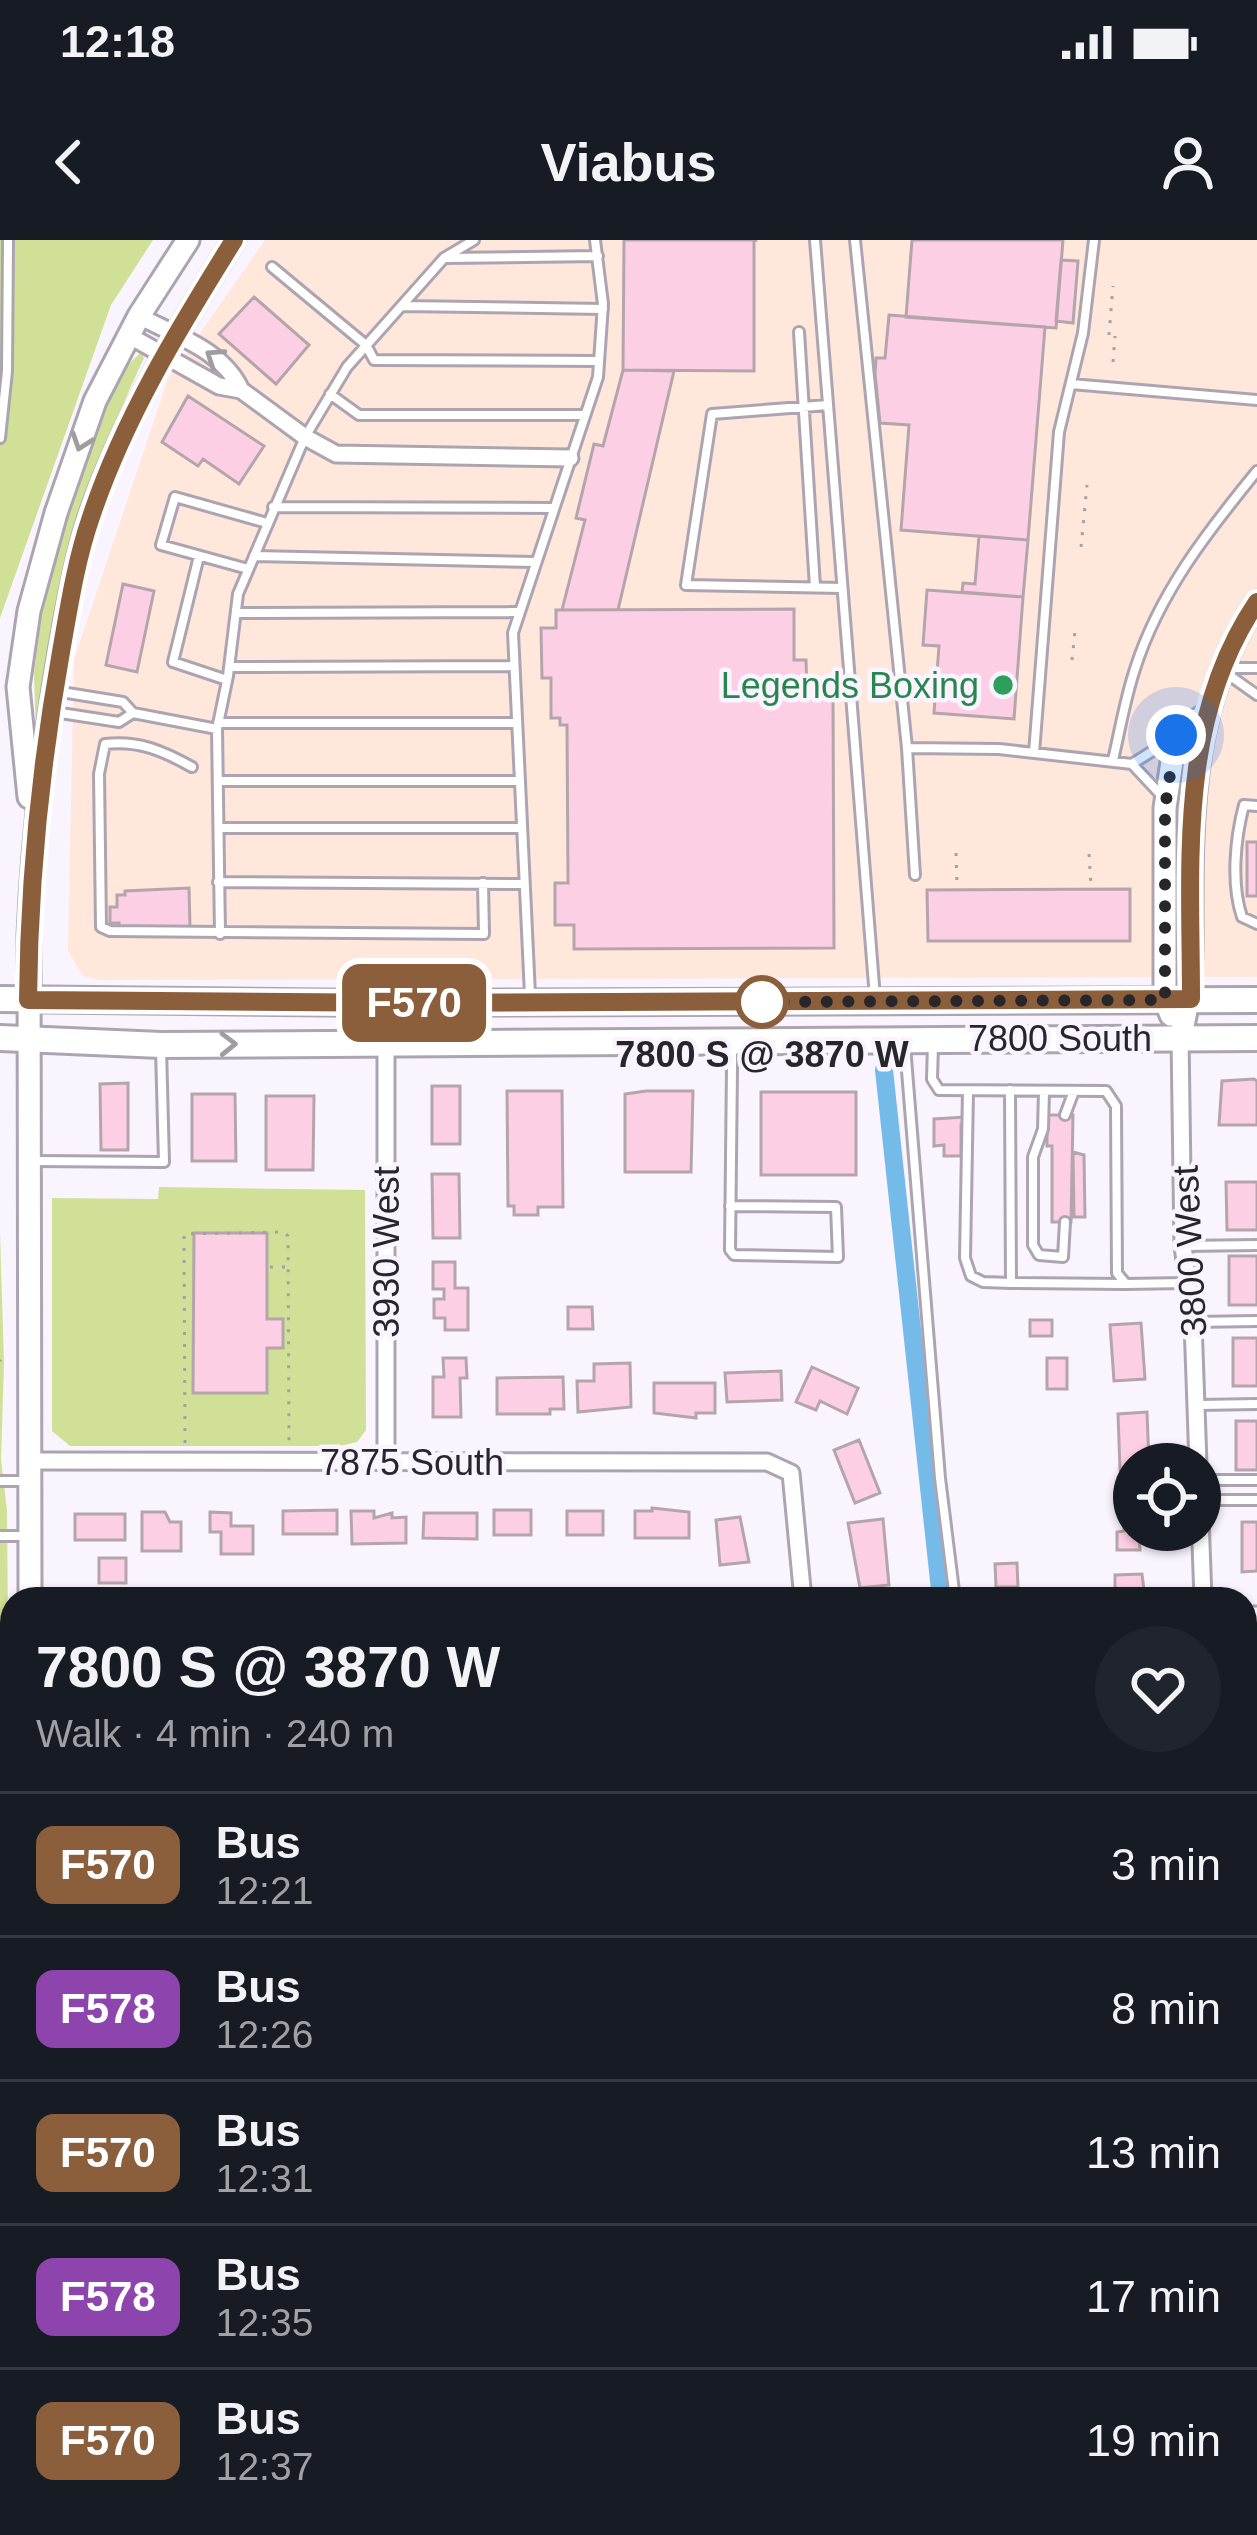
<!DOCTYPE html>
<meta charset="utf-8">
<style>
:root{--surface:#171b24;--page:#20242c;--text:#f1f3f6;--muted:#9ea1a6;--line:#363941}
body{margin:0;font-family:Arial,sans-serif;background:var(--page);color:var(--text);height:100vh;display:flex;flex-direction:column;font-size:45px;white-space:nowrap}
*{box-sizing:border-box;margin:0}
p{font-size:39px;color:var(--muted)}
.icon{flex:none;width:66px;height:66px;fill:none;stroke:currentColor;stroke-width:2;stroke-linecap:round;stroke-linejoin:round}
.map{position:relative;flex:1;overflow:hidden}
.details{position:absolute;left:0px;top:1347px;width:1257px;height:948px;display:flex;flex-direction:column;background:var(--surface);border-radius:36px 36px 0 0;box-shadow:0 3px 9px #0004}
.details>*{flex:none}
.badge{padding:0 24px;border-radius:18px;font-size:42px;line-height:78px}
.tools{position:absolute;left:1113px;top:1203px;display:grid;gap:24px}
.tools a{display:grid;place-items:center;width:108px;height:108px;border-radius:50%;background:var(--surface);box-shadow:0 3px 9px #0004;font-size:60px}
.you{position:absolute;width:60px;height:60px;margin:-30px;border:9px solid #fff;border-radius:50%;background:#1a73e8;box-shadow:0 0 0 18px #1a73e833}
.map>.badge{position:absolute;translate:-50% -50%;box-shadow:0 0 0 6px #fff}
.round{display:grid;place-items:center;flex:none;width:126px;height:126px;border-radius:63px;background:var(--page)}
.headline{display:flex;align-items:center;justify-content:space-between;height:204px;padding:0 36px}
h1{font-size:57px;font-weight:700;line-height:90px}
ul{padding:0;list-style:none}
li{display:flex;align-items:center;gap:36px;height:144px;padding:0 36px;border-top:3px solid var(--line)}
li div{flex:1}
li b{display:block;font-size:45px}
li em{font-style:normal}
li .badge{min-width:132px;font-weight:700;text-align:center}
.status{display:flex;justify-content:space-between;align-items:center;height:84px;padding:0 60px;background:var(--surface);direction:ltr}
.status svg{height:33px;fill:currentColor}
header{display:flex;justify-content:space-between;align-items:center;height:156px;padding:0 36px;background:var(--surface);font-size:54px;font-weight:700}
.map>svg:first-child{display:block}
.commercial{fill:#ffe7dc}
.green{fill:#d0e096}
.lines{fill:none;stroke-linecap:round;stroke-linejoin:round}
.canal{stroke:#75bbea;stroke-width:18}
.building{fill:#fdcfe5;stroke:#b4a5ac;stroke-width:3}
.lane-casing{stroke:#aca5b1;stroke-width:14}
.street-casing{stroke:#aca5b1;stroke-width:21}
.secondary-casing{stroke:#aca5b1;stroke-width:27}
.primary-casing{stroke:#aca5b1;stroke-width:30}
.path{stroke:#a4a0a8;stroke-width:3;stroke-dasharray:3 9;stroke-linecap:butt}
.lane{stroke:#fff;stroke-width:8}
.street{stroke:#fff;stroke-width:15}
.secondary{stroke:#fff;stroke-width:21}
.primary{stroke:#fff;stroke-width:24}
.oneway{stroke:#9f9da0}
.line-casing{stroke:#fff;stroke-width:27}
.line{stroke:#8b5e3c;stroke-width:18}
.walk{stroke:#29262b;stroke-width:12;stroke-dasharray:0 21.6}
.leisure-dot{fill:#2e9e5b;stroke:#faf4ff;stroke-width:4.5}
.stop-dot{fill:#fff;stroke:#8b5e3c;stroke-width:6}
.labels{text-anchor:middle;stroke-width:9;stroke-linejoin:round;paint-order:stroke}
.leisure-label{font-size:36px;fill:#27864d;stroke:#faf4ff;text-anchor:end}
.street-label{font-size:36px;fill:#29262b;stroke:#faf4ff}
.stop-label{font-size:36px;font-weight:bold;fill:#29262b;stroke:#faf4ff}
</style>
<div class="status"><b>12:18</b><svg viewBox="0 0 49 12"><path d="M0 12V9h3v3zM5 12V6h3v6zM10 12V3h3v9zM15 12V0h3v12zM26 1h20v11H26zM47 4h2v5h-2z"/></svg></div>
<header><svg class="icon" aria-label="back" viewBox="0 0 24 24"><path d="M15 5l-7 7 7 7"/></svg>Viabus<svg class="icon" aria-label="person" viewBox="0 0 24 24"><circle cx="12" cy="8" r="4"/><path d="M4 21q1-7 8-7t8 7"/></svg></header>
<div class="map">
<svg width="1257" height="2295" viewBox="0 0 1257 2295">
<rect width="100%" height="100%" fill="#faf4ff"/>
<path class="commercial" d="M265,0h992v737l-1159,3 -16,-5 -14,-24 6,-291 94,-281z"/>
<path class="green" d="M0,0h153l-42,65 -111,313z
M141,112l3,6c-58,121 -89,249 -105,382l-3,-2 -2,-65 9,-71 17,-71 46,-127 15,-32z
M159,947l206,3 1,240 -9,12 -17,4h-270l-18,-15v-233l106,1z
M0,992l4,131 -3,97 6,50 1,115h-8z"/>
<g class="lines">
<path class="canal" d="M884,830l57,529
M1185,2283l4,12"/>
</g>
<path class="building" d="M624,0h133l-3,1v130l-131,-1z
M912,0h151l-7,88 -150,-11z
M1061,20l17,1 -5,62 -17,-2z
M254,57l55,48 -33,39 -57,-50z
M889,75l156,12 -17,213 -127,-10 8,-105 -29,-2 -5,-49 1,-16h9z
M623,130l51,1 -56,239h-56l23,-90 -9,-2 18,-74 9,2z
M188,156l76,50 -25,38 -36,-25 -5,7 -36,-24z
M979,296l49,4 -5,57 -61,-5 1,-9 12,1z
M123,344l31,7 -17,81 -31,-7z
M927,350l96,7 -9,122 -80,-6 5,-67 -16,-1z
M794,369v51h12l1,33h26l1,255 -260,1v-24h-19v-42h13l-1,-158h-7v-7h-9v-40h-9l-1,-50h15v-18z
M1247,602h10v54h-10z
M189,648l1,39 -71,1v-5h-9v-16h7v-12h8v-4z
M1130,649v52h-202l-1,-51z
M1254,839l3,2v44h-38l3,-44z
M128,843v67h-27l-1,-66z
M432,846h28v58h-28z
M507,851h55l1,116h-25v8h-24v-9h-6z
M646,851h47l-2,81h-66v-78z
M761,852h95v83h-95z
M192,854h43l1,67h-44z
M266,856h48l-1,74h-47z
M1047,875h26l-2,107h-19v-76h-5z
M965,877l1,8h-5v31h-17v-11l-10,1v-27z
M1073,912l11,3 1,62h-11z
M432,934h27l1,64h-27z
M1226,942h31v48h-30z
M194,993h73v86h16v29h-16v45h-74z
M1229,1016h28v49h-28z
M433,1022h22v26h13v42h-23v-12h-11v-19h10v-10h-11z
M568,1067h24l1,22h-25z
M1030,1080h22v16h-22z
M1141,1083l4,56 -31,2 -4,-56z
M1233,1098h24v48h-24z
M443,1118h23l1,20h-7l1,39h-28v-40h11z
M1047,1118h20v31h-20z
M630,1123l1,44 -53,5 -1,-31h17v-17z
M812,1127l46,21 -11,26 -27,-13 -4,9 -20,-8z
M781,1131l1,29 -55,2 -2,-29z
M563,1137l1,32h-14v5h-53v-36z
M654,1143h61v30h-19v5l-42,-5z
M1147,1172l2,52h-15v6h-14l-2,-56z
M1236,1181h21v49h-21z
M859,1200l21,53 -25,10 -21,-53z
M1123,1252h11v38h15l-10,2 1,18h-23v-18l7,-1z
M652,1268l37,4v26h-54v-27h17z
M337,1270v24h-54v-23z
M494,1270h37v25h-37z
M351,1271h23v7l18,-5v5l14,-1v26l-54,1z
M567,1271h36v24h-36z
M142,1272h23l5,10h11v29h-39z
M210,1272l21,1v13h22v28h-32v-22h-11z
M424,1273h53v26l-54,-1z
M75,1274h50v26h-50z
M740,1277l9,45 -29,3 -4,-45z
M883,1279l6,66 -29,3 -12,-65z
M1242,1282h15v49l-15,1z
M99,1318h27v25h-27z
M1017,1323l1,24h-22l-1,-23z
M1142,1334l3,25h-30v-24z
M1248,1420h9v50h-9z
M1245,2170l12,1v33l-12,-1z"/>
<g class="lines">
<g class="lane-casing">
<path id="lane" d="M815,0l60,758
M855,0l52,508 8,127
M446,18l152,-2
M272,27l94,78 8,15 225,1
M402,66l201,3
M799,92l16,255
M1071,144l186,16
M330,154l29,21h226
M828,165l-116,9 -26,171 156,3
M0,198l7,-67 1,-131
M273,267l280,1
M199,316l-26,106 54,18
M254,316l282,6
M248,329l-87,-24 14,-48 92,26
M236,373l283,-1
M230,427l284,-1
M1229,428h28
M1226,433l31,22
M55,451l68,11 10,11 84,16
M54,472l65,10 14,-9
M218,483h299
M907,508l92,1 133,15
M1034,513l25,-321 24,-99 11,-93
M1113,520c7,-30 12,-61 22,-91 24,-76 73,-138 122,-198
M192,527c-29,-16 -53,-27 -87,-23l-6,30 2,153 9,4 374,3 -1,-51
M218,541h302
M1160,554l-28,-30 38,-24
M1257,566l-13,-1c-9,34 -13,79 -2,112l15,7
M219,588h303
M218,642l306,2
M220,694l-3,-205 11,-53 10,-82 67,-157 42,-70 97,-109 30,-18
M530,755l-17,-362 85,-256 5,-73 -8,-64
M933,804l-1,35 7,11 167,1 10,15 1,167 9,11 59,-1
M905,806l35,432 15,121
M1010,850l1,193 114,1
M968,851l-3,167 6,18 12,6 28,1
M1044,851l-1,38 -10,28v88l6,10 24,2 2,-35
M1065,875l9,-24
M34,921l130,1 -3,-114
M730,966l106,1 2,50 -104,-2 -4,-5 2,-183v-20
M1183,1006l74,-1
M1193,1082l64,-1
M1199,1165l58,-1
M1200,1240h57
M0,1241h29
M1200,1260h57
M0,1296h28
M0,1434h12
M0,1864l12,1
M0,2078h12
M1201,2283l4,12
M0,2290h25"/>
</g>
<g class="street-casing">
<path id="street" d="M139,76c37,20 84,34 102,74
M128,95l91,51 22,4 64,47 31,17 234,4
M1180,797l3,209 10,76 5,142
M386,802v420
M31,1221l736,1 24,11 12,126
M1200,1276l3,83
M1245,1375h12
M1245,1815l12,63
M1245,2266l12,2
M554,2283v12
M1059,2283l3,12
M182,2295v-12"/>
</g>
<g class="secondary-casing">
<path id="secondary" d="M29,557l-11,-110 11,-76 27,-98 39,-112 44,-85 49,-76
M1171,775l-6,-15v-192l11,-73 29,-20
M1180,797c13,-45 11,-89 11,-136 0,-107 5,-208 66,-299
M30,1359l-1,-664c4,-95 15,-189 31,-283 8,-44 16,-92 30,-135 34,-99 89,-189 144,-277
M26,2283v12"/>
</g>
<g class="primary-casing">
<path id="primary" d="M0,759l375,4 882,-3
M0,798l161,7 1096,-7"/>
</g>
<path class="path" d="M1109,95l4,-49
M1113,122l2,-26
M1081,307l6,-62
M1072,420l3,-29
M956,613l1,32
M1089,614l2,31
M270,1027h16
M0,1121l1,-1
M185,1203l-1,-209 100,-2 4,4 1,209"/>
<use href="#lane" class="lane"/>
<use href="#street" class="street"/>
<use href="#secondary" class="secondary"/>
<use href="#primary" class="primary"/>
</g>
<defs><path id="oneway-chevron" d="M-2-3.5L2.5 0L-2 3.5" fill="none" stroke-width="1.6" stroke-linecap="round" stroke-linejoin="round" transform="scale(3)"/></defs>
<g class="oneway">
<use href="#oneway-chevron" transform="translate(214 117) rotate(-146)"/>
<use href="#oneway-chevron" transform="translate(81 202) rotate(109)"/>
<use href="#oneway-chevron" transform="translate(228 804) rotate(-1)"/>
</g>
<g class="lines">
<g class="line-casing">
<path id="line" d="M234,0c-55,88 -110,178 -143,277 -15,43 -22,90 -30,135 -21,117 -32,229 -33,348l386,3 777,-4c0,-136 -14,-279 66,-397"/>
</g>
<use href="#line" class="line"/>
<path class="walk" d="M762,762l403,-2v-192l11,-73"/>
</g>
<circle class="leisure-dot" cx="1003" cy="445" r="12"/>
<circle class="stop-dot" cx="762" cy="762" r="24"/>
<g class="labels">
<g class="leisure-label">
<text x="979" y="458">Legends Boxing</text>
</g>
<g class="street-label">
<text x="1060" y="811">7800 South</text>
<text transform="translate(1189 1011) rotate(-93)" y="13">3800 West</text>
<text transform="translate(386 1012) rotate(-90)" y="13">3930 West</text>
<text x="412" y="1235">7875 South</text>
</g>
<g class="stop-label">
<text x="762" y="827">7800 S @ 3870 W</text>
</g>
</g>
</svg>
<div class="tools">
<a><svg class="icon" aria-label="locate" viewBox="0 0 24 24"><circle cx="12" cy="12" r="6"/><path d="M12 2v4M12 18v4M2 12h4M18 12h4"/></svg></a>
</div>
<div class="you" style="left:1176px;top:495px"></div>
<b class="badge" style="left:414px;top:763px;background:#8b5e3c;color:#fff">F570</b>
<section class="details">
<div class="headline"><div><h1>7800 S @ 3870 W</h1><p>Walk · 4 min · 240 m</p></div><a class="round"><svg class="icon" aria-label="heart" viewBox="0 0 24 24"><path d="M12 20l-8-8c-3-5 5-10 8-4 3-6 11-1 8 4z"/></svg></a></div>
<ul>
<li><span class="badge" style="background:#8b5e3c;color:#fff">F570</span><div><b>Bus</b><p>12:21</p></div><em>3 min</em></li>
<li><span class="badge" style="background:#8e44ad;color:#fff">F578</span><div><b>Bus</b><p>12:26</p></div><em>8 min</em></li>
<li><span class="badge" style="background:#8b5e3c;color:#fff">F570</span><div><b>Bus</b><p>12:31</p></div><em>13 min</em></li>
<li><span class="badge" style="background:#8e44ad;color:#fff">F578</span><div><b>Bus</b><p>12:35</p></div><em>17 min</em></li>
<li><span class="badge" style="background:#8b5e3c;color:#fff">F570</span><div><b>Bus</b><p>12:37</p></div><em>19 min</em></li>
</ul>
</section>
</div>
